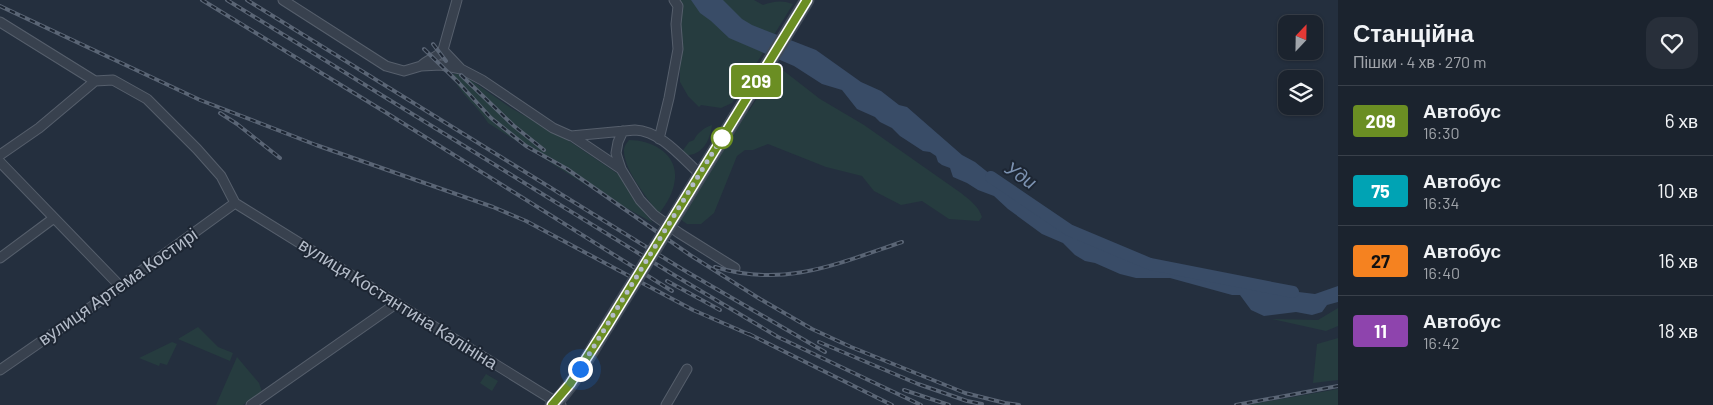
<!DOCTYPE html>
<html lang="uk">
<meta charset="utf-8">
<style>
:root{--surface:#1b232e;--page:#282f3a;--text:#f1f3f6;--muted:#a0a4aa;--line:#39404a}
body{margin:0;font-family:Barlow,sans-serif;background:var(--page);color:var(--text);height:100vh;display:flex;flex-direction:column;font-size:19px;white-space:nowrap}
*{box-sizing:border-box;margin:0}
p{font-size:16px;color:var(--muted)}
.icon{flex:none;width:28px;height:28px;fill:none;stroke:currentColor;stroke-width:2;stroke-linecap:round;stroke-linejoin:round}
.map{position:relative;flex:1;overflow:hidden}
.side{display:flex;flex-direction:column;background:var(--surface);width:375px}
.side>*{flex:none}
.badge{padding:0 10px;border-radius:4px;font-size:18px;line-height:32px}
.needle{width:32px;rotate:22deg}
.tools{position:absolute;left:1278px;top:15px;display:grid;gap:10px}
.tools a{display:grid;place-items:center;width:45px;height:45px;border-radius:10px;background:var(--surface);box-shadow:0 1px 4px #0004,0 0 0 1px var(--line);font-size:25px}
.you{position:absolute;width:25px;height:25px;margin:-12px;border:4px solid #fff;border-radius:50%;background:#1a73e8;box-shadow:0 0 0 8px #1a73e833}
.map>.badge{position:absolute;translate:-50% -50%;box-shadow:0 0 0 2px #fff}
.round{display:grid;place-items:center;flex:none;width:52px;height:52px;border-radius:15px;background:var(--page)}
.head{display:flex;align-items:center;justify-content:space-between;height:85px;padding:0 15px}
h1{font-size:24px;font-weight:700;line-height:38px}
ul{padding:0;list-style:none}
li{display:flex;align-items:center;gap:15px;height:70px;padding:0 15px;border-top:1px solid var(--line)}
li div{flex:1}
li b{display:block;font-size:19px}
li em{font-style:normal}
li .badge{min-width:55px;font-weight:700;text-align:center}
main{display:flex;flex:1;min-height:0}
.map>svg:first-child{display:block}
.green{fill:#263c3f}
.water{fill:#394c67}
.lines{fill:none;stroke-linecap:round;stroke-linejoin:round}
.river{stroke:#394c67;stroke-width:12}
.street-casing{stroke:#565f6c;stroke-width:11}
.primary-casing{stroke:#414a57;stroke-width:15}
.street{stroke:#38414e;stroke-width:9}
.primary{stroke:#56606e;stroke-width:12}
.rail-casing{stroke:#5a6575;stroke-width:4}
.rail{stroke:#1d2633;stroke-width:2;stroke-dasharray:5.5;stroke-linecap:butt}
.primary-bridge-casing{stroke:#414a57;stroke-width:15;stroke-linecap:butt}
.primary-bridge{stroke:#56606e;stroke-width:12}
.line-casing{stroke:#fff;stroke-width:11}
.line{stroke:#6b8e23;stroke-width:8}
.walk{stroke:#b4bcc9;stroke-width:5;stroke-dasharray:0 9}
.stop-dot{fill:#fff;stroke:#6b8e23;stroke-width:2.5}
.labels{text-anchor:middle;stroke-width:4;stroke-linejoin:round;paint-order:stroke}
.street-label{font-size:18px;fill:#b4bcc9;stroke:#1d2633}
.water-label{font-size:19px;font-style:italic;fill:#7c92b1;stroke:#1d2633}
</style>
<main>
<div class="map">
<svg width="1338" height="405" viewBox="0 0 1338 405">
<rect width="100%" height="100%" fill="#242f3e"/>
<path class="green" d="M678,0h76l9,5c11,-4 19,-5 30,-1l-61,99 -11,5 -20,-3 -2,2 -11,-11 -8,-14v-78z
M775,70l9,1 36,28 44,26 97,68c9,7 18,14 21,24l-3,4 -30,-2 -27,-18 -21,4 -27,-14 -12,-15 -36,-9 -58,-23 -15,6h-8l-8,6 -23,57 -13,11h-14l-7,-5 62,-107 7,-1z
M452,74h10l49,34 58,33 52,35 12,23 20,24 -67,-38 -98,-62c-10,-17 -30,-30 -36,-49z
M712,125c-2,16 -10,32 -29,30l-2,-2 8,-11 5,-2c3,-7 11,-13 18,-15z
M629,140c22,0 48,13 46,38 -1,14 -8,25 -16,36 -11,-15 -35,-44 -35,-63 0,-5 2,-7 5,-11z
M1338,308v18l-12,5 -54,-12 46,1z
M198,327l20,20 15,6 -3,8 -52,-22z
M1338,338v42l-25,3 4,-39z
M172,342l5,2 -10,21 -7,-2 -1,3 -20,-8z
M237,357l22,26 3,9 -19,13h-27z
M486,374l12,7 -6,10 -12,-8z
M1338,389v16h-91z"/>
<path class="water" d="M691,0h32l19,19 10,6 64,25 45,32 20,9 18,14 8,2 55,48 13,7 51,41 76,42 34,15 42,14 71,12 66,8 23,-8v16l-11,3 -5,7 -10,3 -16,-3 -32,4 -13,-6 -11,-15h-8l-62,-17h-34l-16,-4 -25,-11 -10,-2 -10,-6 -12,-12 -21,-9 -34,-25 -14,-13 -16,-6 -11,-7 -14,-6 -3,-9 -8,-3 -4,-3 -2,-6 -6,-4 -7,-1 -23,-15 -8,-8 -12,-6 -5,-5 -18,-8 -15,-19 -20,-6 -28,-18 -65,-28 -18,-17 -11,-8z"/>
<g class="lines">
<path class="river" d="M991,177l78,53 81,34 143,28"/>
<g class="street-casing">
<path id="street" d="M283,0l103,66 18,5 17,-5 20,-1 20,4 21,11 71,48 18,8 64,-6c26,1 47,28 65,44
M457,0l-14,50 18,19
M0,22l95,59
M421,66c6,-7 17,-8 22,-16
M95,81l18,-1 34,19 50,50 24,27 14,27
M623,131l-5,11 -2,11 2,7 3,9 19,31 14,15 25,18 56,35
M572,136l49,33
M659,139l10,-41 9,-49 -2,-25 2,-18 -4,-6
M0,155l39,-27 56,-47
M0,162l120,124
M235,203l326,202
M0,258l54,-40
M0,370l104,-72 131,-95
M251,405l146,-102
M666,405l21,-36"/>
</g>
<g class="primary-casing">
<path id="primary" d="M683,203l124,-203
M552,405c18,-13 42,-59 55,-79"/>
</g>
<use href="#street" class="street"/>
<use href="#primary" class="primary"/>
<g class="rail-casing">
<path id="rail" d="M202,0l183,112 287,179
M227,0l442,272 109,65 143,68
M247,0l435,269 143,83
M0,6l200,94 116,45 177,62 33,14 167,89 62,27
M433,44l13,17
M424,49l34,33 33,36 35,28 41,23 123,86 70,44 52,30 39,18 114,46 40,10 14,2
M461,75l53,51 30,24
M220,113l17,11 43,34
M715,267c69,21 122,-3 187,-25
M667,281l53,29
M749,334l143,71
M819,342l99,42 49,17 15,3
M904,390l45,15
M1236,405l102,-19"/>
</g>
<use href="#rail" class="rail"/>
<g class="primary-bridge-casing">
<path id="primary-bridge" d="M607,326l76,-123"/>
</g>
<use href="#primary-bridge" class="primary-bridge"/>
</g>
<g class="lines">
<g class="line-casing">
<path id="line" d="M552,405l18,-21 37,-58 200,-326"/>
</g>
<use href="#line" class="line"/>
<path class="walk" d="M580,369l144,-235 -2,4"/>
</g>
<circle class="stop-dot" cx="722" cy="138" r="10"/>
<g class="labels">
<g class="street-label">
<text transform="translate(118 287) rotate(-35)" y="6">вулиця Артема Костирі</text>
<text transform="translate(398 304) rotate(32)" y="6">вулиця Костянтина Калініна</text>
</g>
<g class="water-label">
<text transform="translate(1021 175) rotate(34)" y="7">Уди</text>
</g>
</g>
</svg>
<div class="tools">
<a><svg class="needle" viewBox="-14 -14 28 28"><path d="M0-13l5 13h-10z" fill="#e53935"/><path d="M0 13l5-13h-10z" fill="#a0a4aa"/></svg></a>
<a><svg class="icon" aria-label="layers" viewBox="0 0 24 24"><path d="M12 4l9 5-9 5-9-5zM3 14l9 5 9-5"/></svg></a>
</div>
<div class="you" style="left:580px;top:369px"></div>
<b class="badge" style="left:756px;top:81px;background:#6b8e23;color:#fff">209</b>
</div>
<section class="side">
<div class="head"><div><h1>Станційна</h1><p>Пішки · 4 хв · 270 m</p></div><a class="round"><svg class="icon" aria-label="heart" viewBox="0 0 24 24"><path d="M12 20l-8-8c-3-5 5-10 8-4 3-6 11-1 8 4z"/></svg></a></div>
<ul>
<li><span class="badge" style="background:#6b8e23;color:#fff">209</span><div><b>Автобус</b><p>16:30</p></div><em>6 хв</em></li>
<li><span class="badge" style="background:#00a3b4;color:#fff">75</span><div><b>Автобус</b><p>16:34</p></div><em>10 хв</em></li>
<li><span class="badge" style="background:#f58220;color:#111">27</span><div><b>Автобус</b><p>16:40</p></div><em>16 хв</em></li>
<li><span class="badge" style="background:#8e44ad;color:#fff">11</span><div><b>Автобус</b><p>16:42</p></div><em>18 хв</em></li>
</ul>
</section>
</main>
